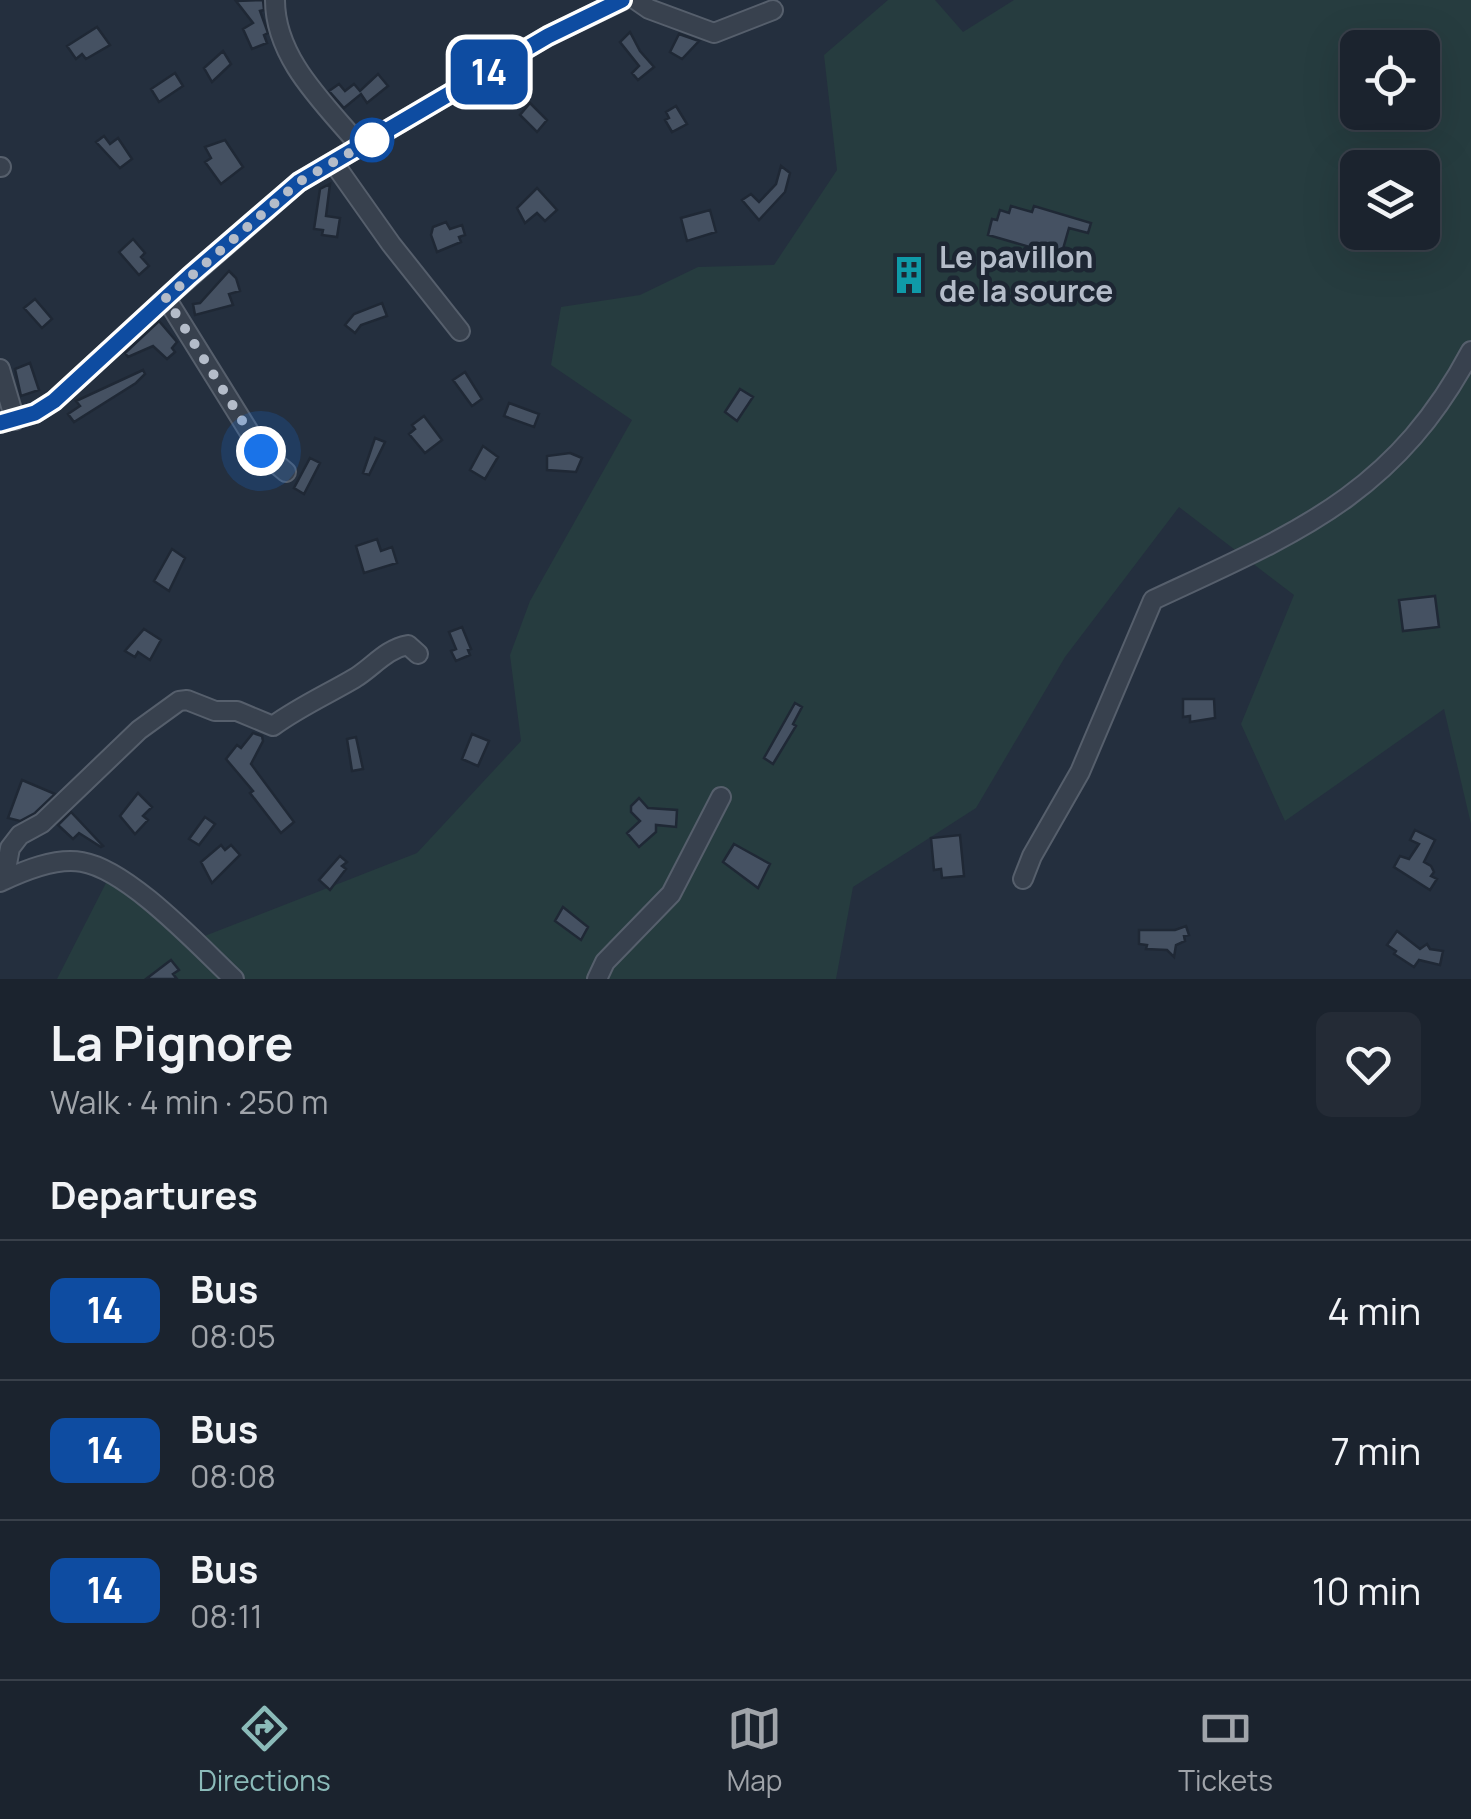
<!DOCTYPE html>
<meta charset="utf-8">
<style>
:root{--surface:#1b232e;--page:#242b36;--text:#f1f3f6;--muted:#a0a4aa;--line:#39404a;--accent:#8bbbb9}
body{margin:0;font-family:Manrope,sans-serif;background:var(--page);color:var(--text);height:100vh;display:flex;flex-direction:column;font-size:38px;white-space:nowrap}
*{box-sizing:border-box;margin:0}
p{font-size:32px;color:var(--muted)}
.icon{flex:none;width:55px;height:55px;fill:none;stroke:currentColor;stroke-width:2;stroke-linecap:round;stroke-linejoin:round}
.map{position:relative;height:979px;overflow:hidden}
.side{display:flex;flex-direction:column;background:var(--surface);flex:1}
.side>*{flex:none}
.badge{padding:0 20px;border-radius:15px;font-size:35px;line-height:65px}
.controls{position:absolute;left:1340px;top:30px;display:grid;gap:20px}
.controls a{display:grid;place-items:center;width:100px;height:100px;border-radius:15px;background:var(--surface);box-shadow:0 10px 40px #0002,0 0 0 2px var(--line);font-size:50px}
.you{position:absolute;width:50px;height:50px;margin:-25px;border:8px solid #fff;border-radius:50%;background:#1a73e8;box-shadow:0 0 0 15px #1a73e833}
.map>.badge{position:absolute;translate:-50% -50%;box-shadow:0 0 0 5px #fff}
h2{padding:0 50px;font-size:38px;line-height:90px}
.round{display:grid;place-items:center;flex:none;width:105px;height:105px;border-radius:15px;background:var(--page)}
.headline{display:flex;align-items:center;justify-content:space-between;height:170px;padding:0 50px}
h1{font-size:48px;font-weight:700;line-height:75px}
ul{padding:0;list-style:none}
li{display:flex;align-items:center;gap:30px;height:140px;padding:0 50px;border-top:2px solid var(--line)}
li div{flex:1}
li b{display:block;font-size:38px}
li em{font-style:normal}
li .badge{min-width:110px;font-weight:700;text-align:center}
.tab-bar{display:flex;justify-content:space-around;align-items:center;height:140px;border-top:2px solid var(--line);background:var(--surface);font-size:28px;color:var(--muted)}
.tab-bar a{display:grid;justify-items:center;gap:5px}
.tab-bar .active{color:var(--accent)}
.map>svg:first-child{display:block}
.green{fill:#263c3f;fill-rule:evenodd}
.building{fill:#455162;stroke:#1f2835;stroke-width:2.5}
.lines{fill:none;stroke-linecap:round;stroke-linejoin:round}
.minor-casing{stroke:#565f6c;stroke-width:22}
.minor{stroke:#38414e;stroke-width:18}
.line-casing{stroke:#fff;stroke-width:22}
.line{stroke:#0e4ca1;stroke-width:15}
.walk{stroke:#b4bcc9;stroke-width:10;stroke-dasharray:0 18}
.stop-dot{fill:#fff;stroke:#0e4ca1;stroke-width:5}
.labels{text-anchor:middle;stroke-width:9;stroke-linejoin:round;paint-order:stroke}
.poi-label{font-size:30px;font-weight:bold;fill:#b4bcc9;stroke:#1d2633;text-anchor:start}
</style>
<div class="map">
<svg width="1471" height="979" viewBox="0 0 1471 979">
<rect width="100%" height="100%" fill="#242f3e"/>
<path class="green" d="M888,0h47l28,32 51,-32h457v824l-27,-115 -159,112 -44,-97 53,-129 -115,-88 -114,150 -89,151 -123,79 -17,92h-779l50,-98 95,56 215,-84 104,-112 -11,-86 20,-54 102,-181 -81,-55 10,-58 79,-12 58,-28 76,-2 63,-95 -13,-115zM1358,48h64v64h-64zM1358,168h64v64h-64z"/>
<path class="building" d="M263,0l1,10 -4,1 8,22 -4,2 3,8 -15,6 -9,-20 10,-6 -17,-22z
M97,27l13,18 -24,14 -4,-5 -6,5 -9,-13z
M630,32l10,19 14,16 -16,13 -6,-7 7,-7 -19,-24z
M679,34l20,7 -17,18 -12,-7z
M223,51l8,13 -19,18 -8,-14z
M175,73l8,13 -24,16 -8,-13z
M378,74l10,12 -21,17 -6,-9 -17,14 -15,-17 10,-7 6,7 9,-7 6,7z
M530,103l17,17 -10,12 -17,-17z
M676,106l11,18 -15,8 -7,-12 4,-2 -3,-6z
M104,136l6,8 8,-6 14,21 -12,9 -24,-26z
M225,140l18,27 -22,17 -16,-22 6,-4 -6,-11z
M781,166l9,7 -5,19 -26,28 -17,-20 9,-6 8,8 17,-18z
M330,184l-4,32 14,2 -3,19 -15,-2 1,-5 -9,-1 6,-40z
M537,188l20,22 -12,11 -8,-8 -12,10 -8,-15z
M1011,206l21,6 2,-6 57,17 -3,10 -19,-5 -8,28 -73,-21 4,-16 5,1 3,-10 9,3z
M710,210l6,22 -29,9 -6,-23z
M446,222l4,7 12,-4 3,10 -6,2 2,5 -24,10 -6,-17 2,-8z
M133,239l12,14 -4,4 8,9 -10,9 -20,-23z
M229,271l7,7 4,13 -11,3 4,11 -38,10 -2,-11 7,-1z
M35,299l17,20 -10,9 -18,-20z
M382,303l5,13 -26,9 -6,8 -10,-8 9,-11z
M159,321l18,21 -5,6 3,4 -8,7 -14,-13 -25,11 -3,-4z
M30,363l9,27 -18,6 -6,-27z
M143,370l2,4 -9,9 -62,39 -6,-8 12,-8 -4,-5z
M465,372l17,27 -10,7 -19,-26z
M740,389l13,8 -16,24 -12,-9z
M509,403l30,11 -5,13 -30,-11z
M424,416l18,24 -17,13 -16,-19 6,-5 -3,-4z
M375,438l10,4 -16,33 -6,-2z
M483,446l15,11 -13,22 -15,-9z
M570,453l12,5 -6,14 -29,-2v-14z
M310,458l10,5 -16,31 -10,-6z
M377,539l4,12 11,-4 5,16 -33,10 -8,-27z
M172,549l13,9 -16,33 -15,-10z
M1435,596l4,31 -36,4 -4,-31z
M462,627l9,22 -3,1 2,5 -14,6 -5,-10 5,-2 -7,-17z
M144,629l17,11 -11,20 -12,-8 -3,5 -10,-6z
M1183,699h31l1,19 -25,4v-6l-7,1z
M795,703l7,4 -9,17 3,2 -23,38 -9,-6z
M253,733l9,3 1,5 -12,23 43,58 -13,11 -31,-40 3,-2 -27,-32 11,-14 4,3z
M472,734l17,7 -11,25 -16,-7z
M356,737l7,32 -11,2 -5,-32z
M22,780l33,14 -20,19 -15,8 -12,-3z
M138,793l14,14 -9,9 5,4 -13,14 -15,-18z
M639,798l9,10 29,2 -1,17 -20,-2v7l-17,15 -12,-14 13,-12 -9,-9v-6z
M71,812l32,34 -2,1 -22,-14 -6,6 -15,-14z
M205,817l10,7 -16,21 -10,-6z
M1415,830l20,10 -11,22 7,4 3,6 -3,4 6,3 -7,11 -36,-23 6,-11 9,3 10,-15 -9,-4z
M960,835l4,41 -22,2 -1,-9 -7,1 -3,-32z
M734,844l36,20 -12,24 -35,-26z
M221,845l4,5 6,-5 9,10 -28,28 -11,-21z
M340,856l7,6 -5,4 4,3 -16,21 -11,-10z
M563,907l25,20 -7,13 -26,-19z
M1186,926l3,9 -5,1 1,5 -9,4 -2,12 -7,-7 -21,-1 1,-4 -8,-1v-14h36z
M1397,931l23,18 7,-5 3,5 13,2 -3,14 -21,-5 -5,7 -20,-13 2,-3 -9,-6z
M171,960l8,10 -6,4 4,5h-31z"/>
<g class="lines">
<g class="minor-casing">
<path id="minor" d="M275,0c0,59 50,104 85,146
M636,0l13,9 65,24 59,-23
M333,162l58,82 69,87
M0,167h1
M166,298l95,153 25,21
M0,369l15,51
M0,423l35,-10 19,-12 112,-103 133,-116 249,-146 75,-36
M1023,879l9,-23 48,-84 73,-172c141,-66 241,-104 318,-249
M4,880l6,-32 10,-13 22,-12 97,-93 40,-29 8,-1 28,11h22l36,15c26,-19 55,-32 82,-48 19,-12 31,-29 53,-33l10,9
M0,882c23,-11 56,-25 82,-20 47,8 116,83 152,117
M597,979l8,-17 66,-68 50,-97"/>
</g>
<use href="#minor" class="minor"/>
</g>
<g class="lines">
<g class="line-casing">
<path id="line" d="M0,423l35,-10 19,-12 136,-125 109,-94 249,-146 74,-36"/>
</g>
<use href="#line" class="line"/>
<path class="walk" d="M261,451l-95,-153 133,-116 73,-42"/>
</g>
<defs>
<g id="building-bare" transform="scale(3)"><path d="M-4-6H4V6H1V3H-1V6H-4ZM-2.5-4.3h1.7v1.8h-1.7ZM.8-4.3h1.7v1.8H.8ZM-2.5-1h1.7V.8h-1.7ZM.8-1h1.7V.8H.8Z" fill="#0f9aa8" stroke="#1d2633" stroke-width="2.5" paint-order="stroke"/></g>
</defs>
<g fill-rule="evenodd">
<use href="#building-bare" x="909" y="275"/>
</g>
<circle class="stop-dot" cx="372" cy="140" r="20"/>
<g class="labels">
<g class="poi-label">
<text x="939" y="268">Le pavillon<tspan x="939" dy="34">de la source</tspan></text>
</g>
</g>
</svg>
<div class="controls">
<a><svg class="icon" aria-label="locate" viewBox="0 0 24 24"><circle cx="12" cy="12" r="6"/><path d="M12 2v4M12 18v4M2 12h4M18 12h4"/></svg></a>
<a><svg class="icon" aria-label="layers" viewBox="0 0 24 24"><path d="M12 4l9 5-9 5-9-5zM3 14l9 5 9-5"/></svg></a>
</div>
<div class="you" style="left:261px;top:451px"></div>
<b class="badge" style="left:489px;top:72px;background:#0e4ca1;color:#fff">14</b>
</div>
<section class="side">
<div class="headline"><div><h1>La Pignore</h1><p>Walk · 4 min · 250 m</p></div><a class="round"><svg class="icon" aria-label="heart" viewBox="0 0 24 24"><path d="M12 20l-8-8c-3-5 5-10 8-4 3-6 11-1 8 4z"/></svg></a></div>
<h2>Departures</h2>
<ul>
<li><span class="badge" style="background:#0e4ca1;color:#fff">14</span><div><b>Bus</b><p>08:05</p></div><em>4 min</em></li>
<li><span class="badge" style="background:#0e4ca1;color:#fff">14</span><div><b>Bus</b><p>08:08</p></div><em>7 min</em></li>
<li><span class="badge" style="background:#0e4ca1;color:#fff">14</span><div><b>Bus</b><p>08:11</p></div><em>10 min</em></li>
</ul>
</section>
<nav class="tab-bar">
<a class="active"><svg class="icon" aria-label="directions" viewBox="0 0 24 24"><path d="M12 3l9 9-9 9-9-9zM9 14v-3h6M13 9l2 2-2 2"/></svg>Directions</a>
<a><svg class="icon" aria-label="map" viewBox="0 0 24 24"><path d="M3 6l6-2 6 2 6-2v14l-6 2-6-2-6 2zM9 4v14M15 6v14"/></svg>Map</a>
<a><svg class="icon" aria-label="tickets" viewBox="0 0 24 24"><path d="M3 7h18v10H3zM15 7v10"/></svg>Tickets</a>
</nav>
